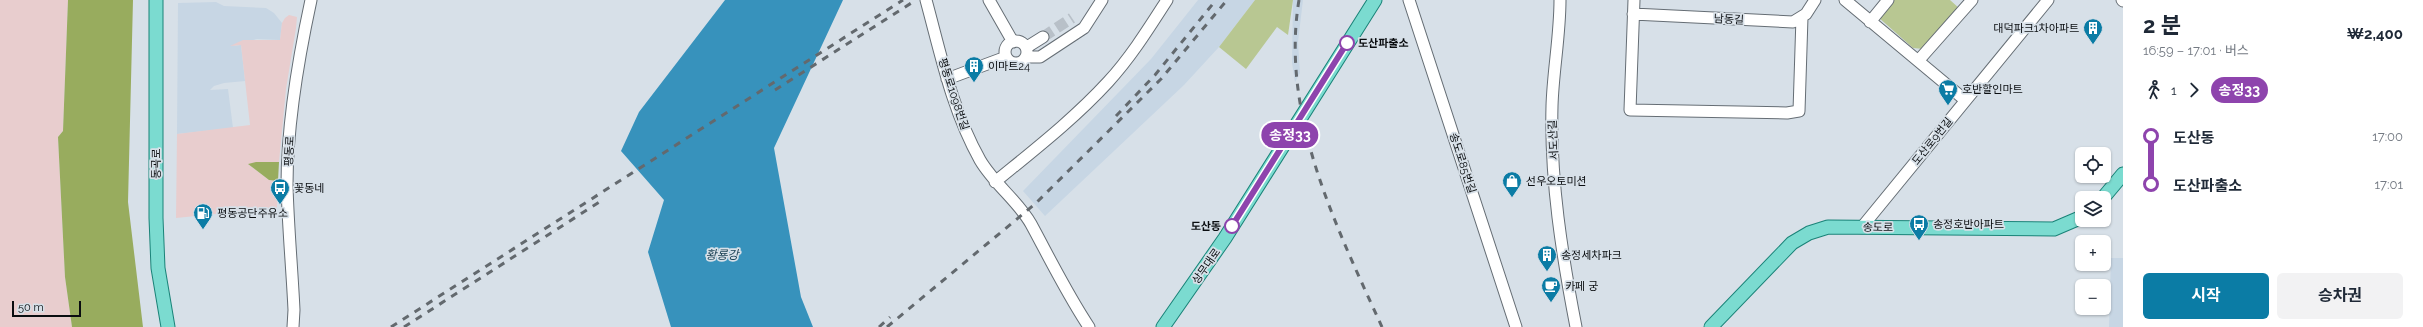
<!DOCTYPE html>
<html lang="ko">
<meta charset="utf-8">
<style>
:root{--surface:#fff;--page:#f2f2f3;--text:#1f2937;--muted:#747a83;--accent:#0b7ca5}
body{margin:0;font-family:Raleway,"Noto Sans KR",sans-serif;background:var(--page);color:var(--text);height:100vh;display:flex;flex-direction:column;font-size:15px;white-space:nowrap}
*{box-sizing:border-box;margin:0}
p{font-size:13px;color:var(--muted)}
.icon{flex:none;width:22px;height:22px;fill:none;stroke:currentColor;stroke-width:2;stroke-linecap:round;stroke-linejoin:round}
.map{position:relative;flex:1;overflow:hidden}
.sheet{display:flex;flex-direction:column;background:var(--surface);width:300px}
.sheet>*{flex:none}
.badge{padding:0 8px;border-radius:13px;font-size:14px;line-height:26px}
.fabs{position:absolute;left:2075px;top:147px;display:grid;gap:8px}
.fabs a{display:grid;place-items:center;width:36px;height:36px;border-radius:6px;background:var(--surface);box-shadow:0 1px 3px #0004;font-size:20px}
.scale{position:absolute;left:12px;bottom:10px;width:69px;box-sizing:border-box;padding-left:4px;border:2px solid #0a0d10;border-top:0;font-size:11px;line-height:14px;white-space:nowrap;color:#0a0d10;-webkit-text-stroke:3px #d7e0e8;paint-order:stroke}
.map>.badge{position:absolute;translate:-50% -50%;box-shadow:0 0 0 2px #fff}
.legs{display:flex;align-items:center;gap:6px;height:44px;padding:0 20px;font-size:13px}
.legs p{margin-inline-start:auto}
.headline{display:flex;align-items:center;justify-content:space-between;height:68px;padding:0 20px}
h1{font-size:22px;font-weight:700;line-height:30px}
.action{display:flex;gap:8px;margin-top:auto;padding:8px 20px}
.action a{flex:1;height:46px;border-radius:6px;background:var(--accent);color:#fff;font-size:16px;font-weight:700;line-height:46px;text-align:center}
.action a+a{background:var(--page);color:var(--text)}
ul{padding:0 20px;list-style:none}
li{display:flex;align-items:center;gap:14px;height:48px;font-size:15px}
li i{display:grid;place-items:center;width:6px;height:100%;margin:0 5px;background:currentColor}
li i::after{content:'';width:10px;height:10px;margin:-5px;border:3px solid;border-radius:50%;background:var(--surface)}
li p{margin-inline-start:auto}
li:first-child i{background:linear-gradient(#0000 50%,currentColor 0)}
li:last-child i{background:linear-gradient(currentColor 50%,#0000 0)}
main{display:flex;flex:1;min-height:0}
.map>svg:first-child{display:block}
.built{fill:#c7d6e4}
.industrial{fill:#e8cdce}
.green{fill:#b8c792}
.forest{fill:#98ac5e}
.water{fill:#3792bc}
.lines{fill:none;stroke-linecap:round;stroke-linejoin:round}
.minor-tunnel{stroke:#b8c0c8;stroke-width:11;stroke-dasharray:11 5.5;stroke-linecap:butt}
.minor-casing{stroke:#656d74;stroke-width:13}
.major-casing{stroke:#1a8378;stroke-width:15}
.minor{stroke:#fff;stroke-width:11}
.major{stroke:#7bdbd0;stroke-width:13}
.rail{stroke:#63696e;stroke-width:3;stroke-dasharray:7 7;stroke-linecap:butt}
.line-1-casing{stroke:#fff;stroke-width:9}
.line-1{stroke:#8e44ad;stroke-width:6}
.stop-1-dot{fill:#fff;stroke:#8e44ad;stroke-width:2}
.labels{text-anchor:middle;stroke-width:3.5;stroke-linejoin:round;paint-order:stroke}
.street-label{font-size:11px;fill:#0a0d10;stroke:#d7e0e8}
.poi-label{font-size:11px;fill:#0a0d10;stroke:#d7e0e8;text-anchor:start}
.stop-label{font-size:11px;font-weight:bold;fill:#0a0d10;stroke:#d7e0e8;text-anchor:start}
.water-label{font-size:12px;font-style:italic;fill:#1e4457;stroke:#d7e0e8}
</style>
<main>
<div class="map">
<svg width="2123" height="327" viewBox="0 0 2123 327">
<rect width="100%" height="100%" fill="#d7e0e8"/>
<path class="built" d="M1198,0h57l-36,47 -35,38 -139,131 -22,-25 128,-132z
M1293,0h10l-5,42 2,31 -5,9 -3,-19z
M216,2l8,4 42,2 8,5 8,10 -2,17 -23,-1 -25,7 9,-1 4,36 -21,2 -10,3 -4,4 18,-1 5,39 -56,6 1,-131z
M2111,258h12v69h-14z"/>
<path class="industrial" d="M0,0h68l-5,131 -5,6 7,140 7,50h-72z
M289,15l8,2 -1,11 -10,61 -7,73 -31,2 21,16 9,1 -1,27 -101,10 1,-84 73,-9 -9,-80 -11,1 13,-6h37l2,-17 3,-5z"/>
<path class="green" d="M1255,0h38l-5,35 -11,-8 -31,42 -27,-22z
M1892,0h58l10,9 -36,40 -11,-1 -35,-31z"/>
<path class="forest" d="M68,0h65l-5,202 15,125h-71l-7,-50 -7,-140 5,-6z
M256,162h23l-1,19 -9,-1 -21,-16z"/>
<path class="water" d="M725,0h118l-69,148 27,149 12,30h-142l-23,-75 16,-52 -43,-49 18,-39z"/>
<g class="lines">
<path class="minor-tunnel" d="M1043,37l29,-19"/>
<g class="minor-casing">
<path id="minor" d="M926,0c15,55 26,110 54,160 14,24 38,41 51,64 19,35 36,70 58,103
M989,0l24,42
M1409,0l107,327
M1560,0c0,36 -7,71 -8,106 -2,74 10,149 24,221
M1634,0l-4,110 157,3 12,-2 3,-94
M1845,0l120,100
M2122,0l1,1
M1633,14l160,8 13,-8 9,-14
M1870,22l18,-22
M1005 52a11 11 0 1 1 22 0a11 11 0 1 1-22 0Z
M1027,47l16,-10
M1027,57h13l44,-29 18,-28
M1918,61l54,-61
M947,79l59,-22
M995,182c39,-32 79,-63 113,-100 23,-25 41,-54 59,-82
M1862,227l186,-227
M293,327l1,-17c-2,-42 -6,-84 -7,-125 0,-62 11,-125 24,-185"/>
</g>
<g class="major-casing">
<path id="major" d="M156,0v218l2,50 10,59
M2103,198l20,-24
M1163,327l62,-89 150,-238
M1711,327l81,-84 17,-10 19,-6 226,2 28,-12"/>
</g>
<use href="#minor" class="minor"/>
<use href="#major" class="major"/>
<path class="rail" d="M1299,0c-19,114 37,226 83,327
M775,90l141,-90
M1116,116l39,-41 61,-75
M391,327l512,-327
M404,327l197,-126
M879,327l11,-10
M887,327l148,-123 126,-125 66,-79"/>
</g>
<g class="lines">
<g class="line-1-casing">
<path id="line-1" d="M1232,226l115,-183"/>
</g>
<use href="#line-1" class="line-1"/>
</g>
<defs>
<g id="building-pin" transform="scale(1)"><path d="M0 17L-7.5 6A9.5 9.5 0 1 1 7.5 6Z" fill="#0b7ca5" stroke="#d7e0e8"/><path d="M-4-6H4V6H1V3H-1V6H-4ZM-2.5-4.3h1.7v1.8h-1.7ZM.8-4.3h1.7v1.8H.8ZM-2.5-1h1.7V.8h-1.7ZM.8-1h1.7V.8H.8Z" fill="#fff"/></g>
<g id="supermarket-pin" transform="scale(1)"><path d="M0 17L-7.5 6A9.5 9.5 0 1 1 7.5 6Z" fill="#0b7ca5" stroke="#d7e0e8"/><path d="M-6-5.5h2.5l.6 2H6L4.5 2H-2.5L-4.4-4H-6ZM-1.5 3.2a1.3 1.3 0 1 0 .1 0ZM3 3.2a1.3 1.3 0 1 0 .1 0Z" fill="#fff"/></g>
<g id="shop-pin" transform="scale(1)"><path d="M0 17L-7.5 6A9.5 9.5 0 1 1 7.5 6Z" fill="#0b7ca5" stroke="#d7e0e8"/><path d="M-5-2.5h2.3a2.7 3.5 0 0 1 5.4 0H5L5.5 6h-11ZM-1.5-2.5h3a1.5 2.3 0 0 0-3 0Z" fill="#fff"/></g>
<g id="bus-pin" transform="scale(1)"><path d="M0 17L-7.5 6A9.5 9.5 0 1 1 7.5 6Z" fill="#0b7ca5" stroke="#d7e0e8"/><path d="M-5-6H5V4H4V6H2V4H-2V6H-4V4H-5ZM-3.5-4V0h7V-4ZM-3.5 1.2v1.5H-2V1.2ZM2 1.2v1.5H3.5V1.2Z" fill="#fff"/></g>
<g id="fuel-pin" transform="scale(1)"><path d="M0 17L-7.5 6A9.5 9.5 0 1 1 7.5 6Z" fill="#0b7ca5" stroke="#d7e0e8"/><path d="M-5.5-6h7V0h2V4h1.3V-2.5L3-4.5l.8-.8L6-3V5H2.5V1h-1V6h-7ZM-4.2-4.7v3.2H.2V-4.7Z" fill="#fff"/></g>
<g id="cafe-pin" transform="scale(1)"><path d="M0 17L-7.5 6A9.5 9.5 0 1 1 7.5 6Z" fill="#0b7ca5" stroke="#d7e0e8"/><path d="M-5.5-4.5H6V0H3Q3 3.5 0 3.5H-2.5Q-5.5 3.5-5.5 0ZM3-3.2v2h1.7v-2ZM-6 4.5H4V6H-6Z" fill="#fff"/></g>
</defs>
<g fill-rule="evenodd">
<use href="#building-pin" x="2093" y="28"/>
<use href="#building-pin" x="974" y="66"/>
<use href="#supermarket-pin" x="1948" y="89"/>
<use href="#shop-pin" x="1512" y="181"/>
<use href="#bus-pin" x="280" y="188"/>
<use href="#fuel-pin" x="203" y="213"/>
<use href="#bus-pin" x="1919" y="224"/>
<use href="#building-pin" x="1547" y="255"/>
<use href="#cafe-pin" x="1551" y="286"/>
</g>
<g class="stop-1-dot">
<circle cx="1347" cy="43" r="7"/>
<circle cx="1232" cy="226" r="7"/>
</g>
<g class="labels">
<g class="street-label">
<text transform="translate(1729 19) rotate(3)" y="4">남동길</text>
<text transform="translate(954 94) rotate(72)" y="4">평동로1098번길</text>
<text transform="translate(1553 140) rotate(-93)" y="4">서도산길</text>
<text transform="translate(1932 141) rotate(-51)" y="4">도산로9번길</text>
<text transform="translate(289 151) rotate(-87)" y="4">평동로</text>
<text transform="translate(1463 163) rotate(72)" y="4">송도로85번길</text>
<text transform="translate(156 164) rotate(-90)" y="4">동곡로</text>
<text transform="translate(1878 227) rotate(1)" y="4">송도로</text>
<text transform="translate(1206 266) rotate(-55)" y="4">상무대로</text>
</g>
<g class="poi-label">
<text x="2079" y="32" text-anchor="end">대덕파크1차아파트</text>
<text x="988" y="70">이마트24</text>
<text x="1962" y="93">호반할인마트</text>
<text x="1526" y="185">선우오토미션</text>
<text x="294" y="192">꽃동네</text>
<text x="217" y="217">평동공단주유소</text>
<text x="1933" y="228">송정호반아파트</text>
<text x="1561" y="259">송정세차파크</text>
<text x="1565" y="290">카페 궁</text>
</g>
<g class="stop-label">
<text x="1358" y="47">도산파출소</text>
<text x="1221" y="230" text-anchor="end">도산동</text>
</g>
<g class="water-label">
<text x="722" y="259">황룡강</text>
</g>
</g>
</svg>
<div class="fabs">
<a><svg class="icon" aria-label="locate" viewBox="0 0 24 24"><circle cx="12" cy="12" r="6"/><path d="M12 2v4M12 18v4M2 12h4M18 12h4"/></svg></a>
<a><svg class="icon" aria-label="layers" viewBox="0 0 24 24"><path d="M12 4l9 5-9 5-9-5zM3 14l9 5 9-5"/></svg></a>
<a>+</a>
<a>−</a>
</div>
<div class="scale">50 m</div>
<b class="badge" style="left:1290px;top:135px;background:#8e44ad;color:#fff">송정33</b>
</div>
<section class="sheet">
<div class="headline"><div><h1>2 분</h1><p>16:59 – 17:01 · 버스</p></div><b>₩2,400</b></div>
<div class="legs"><svg class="icon" aria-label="walk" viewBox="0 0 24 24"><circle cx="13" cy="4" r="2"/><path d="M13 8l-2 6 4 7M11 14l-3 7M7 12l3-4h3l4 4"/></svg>1<svg class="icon" aria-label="forward" viewBox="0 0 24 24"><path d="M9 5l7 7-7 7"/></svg><b class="badge" style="background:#8e44ad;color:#fff">송정33</b></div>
<ul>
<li><i style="color:#8e44ad"></i><b>도산동</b><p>17:00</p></li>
<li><i style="color:#8e44ad"></i><b>도산파출소</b><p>17:01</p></li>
</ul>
<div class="action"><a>시작</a><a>승차권</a></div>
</section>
</main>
